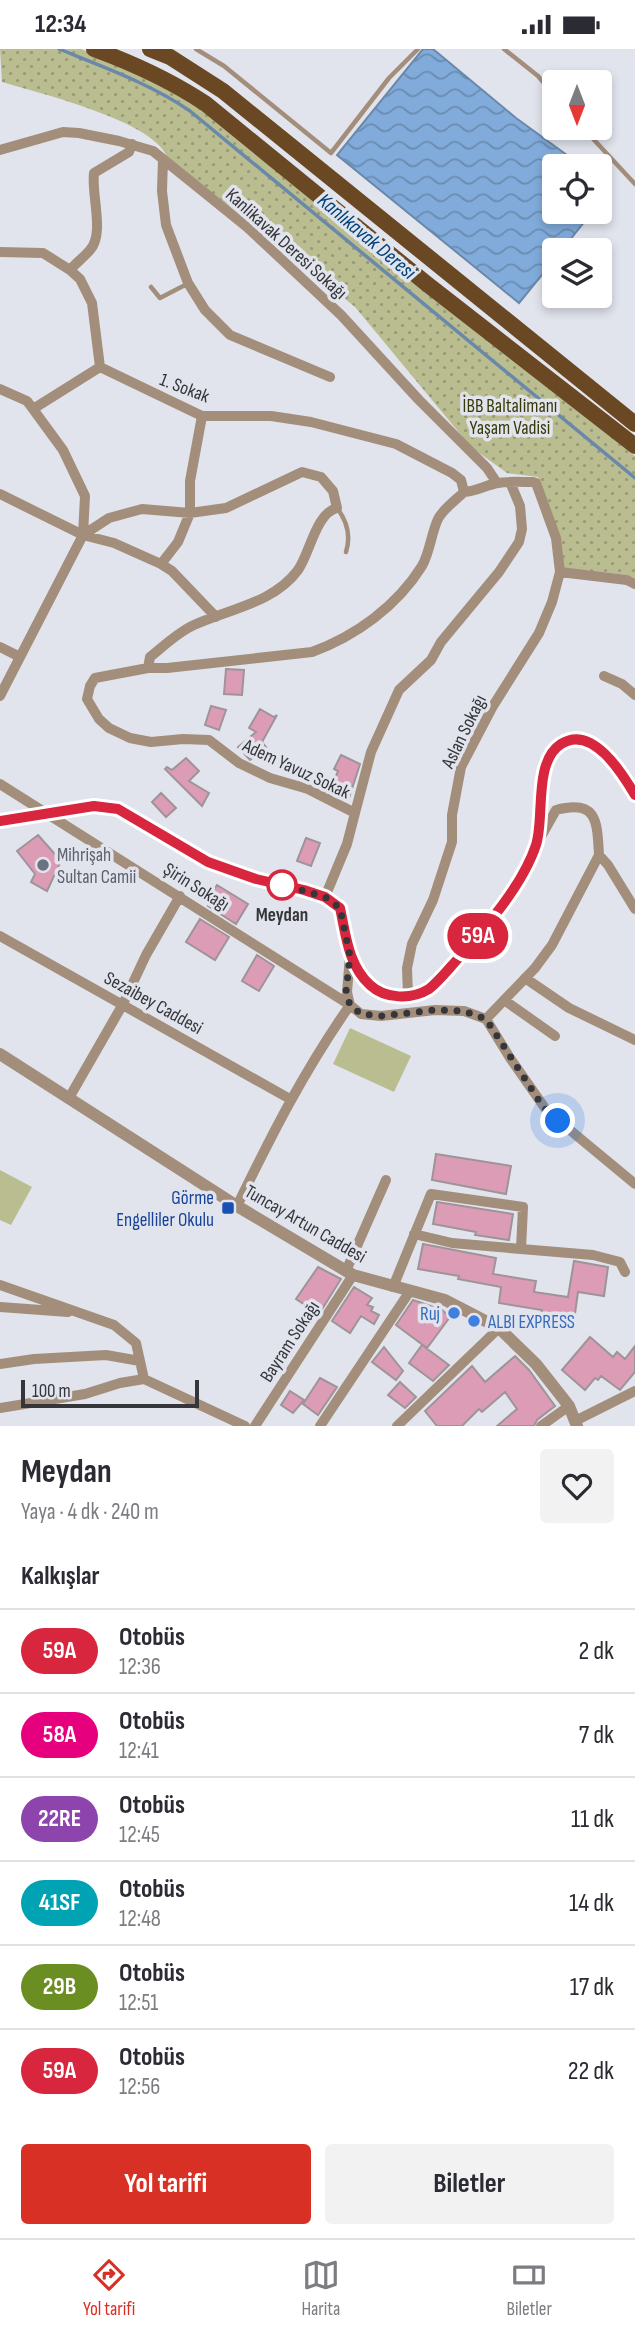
<!DOCTYPE html>
<html lang="tr">
<meta charset="utf-8">
<style>
:root{--surface:#fff;--page:#f2f2f3;--text:#2b2b33;--muted:#7c7c81;--line:#e1e1e2;--accent:#d93025}
body{margin:0;font-family:"Sofia Sans Condensed",sans-serif;background:var(--page);color:var(--text);height:100vh;display:flex;flex-direction:column;font-size:26px;white-space:nowrap}
*{box-sizing:border-box;margin:0}
p{font-size:23px;color:var(--muted)}
.icon{flex:none;width:38px;height:38px;fill:none;stroke:currentColor;stroke-width:2;stroke-linecap:round;stroke-linejoin:round}
.map{position:relative;height:1377px;overflow:hidden}
.details{display:flex;flex-direction:column;background:var(--surface);flex:1}
.details>*{flex:none}
.badge{padding:0 14px;border-radius:23px;font-size:24px;line-height:46px}
.needle{width:46px;rotate:180deg}
.fabs{position:absolute;left:542px;top:21px;display:grid;gap:14px}
.fabs a{display:grid;place-items:center;width:70px;height:70px;border-radius:7px;background:var(--surface);box-shadow:0 4px 10px #0003;font-size:35px}
.scale{position:absolute;left:21px;bottom:18px;width:178px;box-sizing:border-box;padding-left:7px;border:4px solid #35363a;border-top:0;font-size:19px;line-height:24px;white-space:nowrap;color:#35363a;-webkit-text-stroke:5px #e2e4ed;paint-order:stroke}
.you{position:absolute;width:35px;height:35px;margin:-18px;border:5px solid #fff;border-radius:50%;background:#1a73e8;box-shadow:0 0 0 10px #1a73e833}
.map>.badge{position:absolute;translate:-50% -50%;box-shadow:0 0 0 4px #fff}
h2{padding:0 21px;font-size:26px;line-height:63px}
.round{display:grid;place-items:center;flex:none;width:74px;height:74px;border-radius:7px;background:var(--page)}
.head{display:flex;align-items:center;justify-content:space-between;height:119px;padding:0 21px}
h1{font-size:33px;font-weight:700;line-height:52px}
.primary-button{display:flex;gap:14px;margin-top:auto;padding:14px 21px}
.primary-button a{flex:1;height:80px;border-radius:7px;background:var(--accent);color:#fff;font-size:28px;font-weight:700;line-height:80px;text-align:center}
.primary-button a+a{background:var(--page);color:var(--text)}
ul{padding:0;list-style:none}
li{display:flex;align-items:center;gap:21px;height:84px;padding:0 21px;border-top:2px solid var(--line)}
li div{flex:1}
li b{display:block;font-size:26px}
li em{font-style:normal}
li .badge{min-width:77px;font-weight:700;text-align:center}
.status{display:flex;justify-content:space-between;align-items:center;height:49px;padding:0 35px;background:var(--surface);direction:ltr}
.status svg{height:19px;fill:currentColor}
.tabs{display:flex;justify-content:space-around;align-items:center;height:98px;border-top:2px solid var(--line);background:var(--surface);font-size:19px;color:var(--muted)}
.tabs a{display:grid;justify-items:center;gap:4px}
.tabs .on{color:var(--accent)}
.map>svg:first-child{display:block}
.park{fill:url(#park-dots)}
.pitch{fill:#babd90}
.water{fill:url(#water-waves);stroke:#6a88aa;stroke-width:2}
.lines{fill:none;stroke-linecap:round;stroke-linejoin:round}
.stream{stroke:#6a88aa;stroke-width:3.5}
.building{fill:#dc9cb5;stroke:#9e9498;stroke-width:2}
.service{stroke:#a38e7b;stroke-width:4.5}
.minor{stroke:#a38e7b;stroke-width:10}
.tertiary{stroke:#a38e7b;stroke-width:12}
.primary{stroke:#6a4823;stroke-width:16}
.line-casing{stroke:#fff;stroke-width:16}
.line{stroke:#d7263d;stroke-width:10}
.walk{stroke:#35363a;stroke-width:7;stroke-dasharray:0 12.6}
.worship-dot{fill:#6b7280;stroke:#e2e4ed;stroke-width:2.5}
.stop-dot{fill:#fff;stroke:#d7263d;stroke-width:3.5}
.transit-dot{fill:#1a4fb4;stroke:#e2e4ed;stroke-width:2.5}
.shop-dot{fill:#3f7fe0;stroke:#e2e4ed;stroke-width:2.5}
.labels{text-anchor:middle;stroke-width:7;stroke-linejoin:round;paint-order:stroke}
.street-label{font-size:19px;fill:#35363a;stroke:#e2e4ed}
.park-label{font-size:19px;fill:#373907;stroke:#e2e4ed}
.worship-label{font-size:19px;fill:#5b616d;stroke:#e2e4ed;text-anchor:start}
.stop-label{font-size:19px;font-weight:bold;fill:#35363a;stroke:#e2e4ed}
.transit-label{font-size:19px;fill:#164399;stroke:#e2e4ed;text-anchor:end}
.shop-label{font-size:19px;fill:#366cbe;stroke:#e2e4ed;text-anchor:end}
.water-label{font-size:21px;font-style:italic;fill:#00427b;stroke:#e2e4ed}
</style>
<div class="status"><b>12:34</b><svg viewBox="0 0 49 12"><path d="M0 12V9h3v3zM5 12V6h3v6zM10 12V3h3v9zM15 12V0h3v12zM26 1h20v11H26zM47 4h2v5h-2z"/></svg></div>
<div class="map">
<svg width="635" height="1377" viewBox="0 0 635 1377">
<defs>
<pattern id="park-dots" width="8" height="8" patternUnits="userSpaceOnUse" patternTransform="scale(1.75)"><rect width="8" height="8" fill="#babd90"/><path d="M2 2h.1M6 6h.1" fill="none" stroke="#989a77" stroke-width="1.8" stroke-linecap="round"/></pattern>
<pattern id="water-waves" width="16" height="10" patternUnits="userSpaceOnUse" patternTransform="scale(1.75)"><rect width="16" height="10" fill="#81abda"/><path d="M0 5q4-4 8 0t8 0" fill="none" stroke="#6a8cb2"/></pattern>
</defs>
<rect width="100%" height="100%" fill="#e2e4ed"/>
<path class="park" d="M0,0h81l67,27 55,33 432,347v122l-7,-3 -64,-7 -3,-24 -23,-67 -31,-4 -36,-26 -116,-140 -101,-83 -86,-64c-8,-38 -130,-67 -166,-78z"/>
<path class="pitch" d="M350,979l61,28 -17,36 -61,-28z
M0,1121l32,17 -21,38 -11,-5z"/>
<path class="water" d="M423,0h10l83,69 66,48h-27v46h37l-30,38h-7v9l-36,44 -182,-148z"/>
<g class="lines">
<path class="stream" d="M59,0c44,18 92,35 131,62l445,367"/>
</g>
<path class="building" d="M226,620l18,1 -2,25 -18,-1z
M211,657l15,4 -7,20 -14,-5z
M260,660l14,8 3,-2 -15,27 4,5 -16,13 -12,-13 18,-15 -7,-4z
M341,706l19,9 -11,34 -19,-8 8,-19 -4,-2z
M186,709l13,13 -10,10 20,12 -7,13 -37,-37 2,-2 5,3z
M161,744l15,15 -10,9 -14,-15z
M38,786l23,26 -14,30 -16,-9 4,-8 -18,-23z
M306,789l14,5 -9,23 -14,-5z
M217,836l31,19 -12,20 -28,-18 2,-4 -3,-1z
M200,870l29,18 -14,23 -29,-18z
M257,906l17,11 -15,25 -17,-10z
M436,1105l75,12 -5,28 -74,-14z
M437,1153l76,12 -4,26 -34,-5 1,-3 -43,-8z
M423,1195l73,14 -3,16 43,7 -2,11 34,5 6,-36 34,6 -4,29 -26,-4 -5,36 -33,-5 2,-13 -43,-7 2,-16 -43,-8 1,-3 -41,-7z
M318,1218l23,12 -22,35 -23,-15z
M354,1238l18,11 -5,7 6,2 -2,4 8,4 -5,9 -13,-8 -11,17 -18,-12z
M413,1251l29,10 8,7 -23,31 -31,-23z
M590,1288l23,20 4,-5 8,7 10,-13v26l-15,18 -19,-14 -3,4 -3,-2 -10,12 -23,-20z
M422,1296l27,20 -16,16 -24,-18z
M384,1298l19,24 -7,9 -24,-18z
M515,1307l14,14 26,36 -18,14 -3,6h-37l20,-17 -12,-17 -23,20 -3,-3 -17,17h-25l-12,-15 47,-45 13,16z
M320,1329l17,9 -19,28 -15,-11z
M400,1333l16,15 -11,11 -17,-13z
M290,1342l14,9 -11,13 -12,-8z"/>
<g class="lines">
<path class="service" d="M196,0l28,17 107,87 58,-75 29,-29
M504,0l34,27 17,20
M583,79l52,56
M151,238l9,11 27,-14
M337,459c10,13 14,28 9,44"/>
<path class="minor" d="M0,101l63,-18 16,1 40,8 34,10 94,76 94,88 78,85 68,68 10,15
M163,110l-1,32 4,34 22,58 17,27 25,25 100,42
M0,203l43,1 27,17 10,9 12,24 8,64
M70,221c6,-7 14,-13 20,-20 15,-16 1,-56 4,-77l35,-21 3,-8
M100,318l102,49h69l40,6 85,22 56,29 9,7 3,12
M0,340l27,12 6,8
M0,445l83,41 31,8 47,21 11,7 44,46
M83,486l2,-39 -22,-46 -30,-41 67,-42
M161,515l17,-22 12,-29v-32l12,-65
M560,523l67,8 8,4
M0,598l20,10
M604,627l18,8 13,11
M0,647l83,-161 26,-17 33,-9 48,4 36,-5 76,-36 19,5 12,14 4,17c-21,5 -27,45 -39,62 -24,33 -69,39 -104,55 -16,7 -30,21 -44,32l-2,11
M0,735l350,221c-46,66 -78,129 -113,201
M539,791l17,-30c42,-11 41,12 43,45
M325,848l22,-53 8,-31
M0,887l290,163
M350,907l-3,36 3,13 11,9 20,2 54,-6 29,1 22,8 24,39 37,53 88,73
M525,929l44,30 66,32
M408,947l-1,-28 5,-24 21,-44 19,-58v-27l9,-48 32,-61 46,-73 13,-31 8,-30 -4,-34 -20,-55 -3,-1c-11,0 -24,-1 -35,1 -12,2 -21,8 -34,9 -8,8 -21,17 -26,27 -7,15 -8,33 -16,47 -25,40 -66,70 -110,86l-145,16h-19l-53,10 -5,8 -3,13 12,20 10,9 21,10 21,4 32,-3 26,1 30,23 31,15 38,11 47,24 16,-61 28,-62 32,-30 10,-18 58,-70 20,-30 3,-13 -2,-23 -10,-24
M504,951l51,36
M486,970l49,-51 17,-23 47,-90 9,10 27,44
M69,1049l54,-94 23,-49 34,-59
M414,1185l38,9 69,6
M346,1222l40,-91
M0,1236l114,40 22,18 8,36 -24,4 -35,11 -85,14
M393,1238l38,-93 92,13 -2,42 72,6 27,7 5,10
M0,1258l68,5
M0,1315l34,-5 72,-4 34,6
M144,1330l101,47
M575,1372l60,-30
M255,1377l98,-151
M320,1377l90,-135
M397,1377l102,-98
M541,1377l28,-20"/>
<path class="tertiary" d="M0,772l94,-15 24,3 90,53 48,17 48,11 21,7 15,11c6,27 8,57 30,77 15,14 41,16 59,4 9,-7 18,-18 26,-27 29,-32 67,-75 81,-117 9,-27 -3,-83 25,-101 31,-20 61,29 74,51
M0,1005l237,152 116,69 92,25 54,28 37,36 33,42 8,20"/>
<path class="primary" d="M94,0c41,15 76,31 112,55l221,180 208,162
M150,0l20,8 53,34 412,333"/>
</g>
<g class="lines">
<g class="line-casing">
<path id="line" d="M0,772l94,-15 24,3 90,53 48,17 48,11 21,7 15,11c6,27 8,57 30,77 15,14 41,15 59,4 9,-7 18,-18 26,-27 29,-33 67,-75 81,-117 9,-27 -3,-83 25,-101 31,-20 61,29 74,51"/>
</g>
<use href="#line" class="line"/>
<path class="walk" d="M282,836l-2,-1 45,13 15,11 10,48 -4,36 4,13 11,9 20,2 54,-6 29,1 22,8 52,80 9,12 11,10"/>
</g>
<circle class="worship-dot" cx="43" cy="816" r="7"/>
<circle class="stop-dot" cx="282" cy="836" r="14"/>
<rect class="transit-dot" x="221" y="1152" width="14" height="14" rx="3.5"/>
<g class="shop-dot">
<circle cx="454" cy="1264" r="7"/>
<circle cx="474" cy="1272" r="7"/>
</g>
<g class="labels">
<g class="street-label">
<text transform="translate(287 194) rotate(42)" y="7">Kanlikavak Deresi Sokağı</text>
<text transform="translate(185 338) rotate(21)" y="7">1. Sokak</text>
<text transform="translate(463 682) rotate(-64)" y="7">Aslan Sokağı</text>
<text transform="translate(297 719) rotate(25)" y="7">Adem Yavuz Sokak</text>
<text transform="translate(197 837) rotate(32)" y="7">Şirin Sokağı</text>
<text transform="translate(154 953) rotate(29)" y="7">Sezaibey Caddesi</text>
<text transform="translate(306 1174) rotate(30)" y="7">Tuncay Artun Caddesi</text>
<text transform="translate(289 1292) rotate(-57)" y="7">Bayram Sokağı</text>
</g>
<g class="park-label">
<text x="510" y="363">İBB Baltalimanı<tspan x="510" dy="22">Yaşam Vadisi</tspan></text>
</g>
<g class="worship-label">
<text x="57" y="812">Mihrişah<tspan x="57" dy="22">Sultan Camii</tspan></text>
</g>
<g class="stop-label">
<text x="282" y="872">Meydan</text>
</g>
<g class="transit-label">
<text x="214" y="1155">Görme<tspan x="214" dy="22">Engelliler Okulu</tspan></text>
</g>
<g class="shop-label">
<text x="440" y="1271">Ruj</text>
<text x="488" y="1279" text-anchor="start">ALBI EXPRESS</text>
</g>
<g class="water-label">
<text transform="translate(367 187) rotate(40)" y="7">Kanlıkavak Deresi</text>
</g>
</g>
</svg>
<div class="fabs">
<a><svg class="needle" viewBox="-14 -14 28 28"><path d="M0-13l5 13h-10z" fill="#e53935"/><path d="M0 13l5-13h-10z" fill="#7c7c81"/></svg></a>
<a><svg class="icon" aria-label="locate" viewBox="0 0 24 24"><circle cx="12" cy="12" r="6"/><path d="M12 2v4M12 18v4M2 12h4M18 12h4"/></svg></a>
<a><svg class="icon" aria-label="layers" viewBox="0 0 24 24"><path d="M12 4l9 5-9 5-9-5zM3 14l9 5 9-5"/></svg></a>
</div>
<div class="scale">100 m</div>
<div class="you" style="left:558px;top:1072px"></div>
<b class="badge" style="left:478px;top:887px;background:#d7263d;color:#fff">59A</b>
</div>
<section class="details">
<div class="head"><div><h1>Meydan</h1><p>Yaya · 4 dk · 240 m</p></div><a class="round"><svg class="icon" aria-label="heart" viewBox="0 0 24 24"><path d="M12 20l-8-8c-3-5 5-10 8-4 3-6 11-1 8 4z"/></svg></a></div>
<h2>Kalkışlar</h2>
<ul>
<li><span class="badge" style="background:#d7263d;color:#fff">59A</span><div><b>Otobüs</b><p>12:36</p></div><em>2 dk</em></li>
<li><span class="badge" style="background:#e6007e;color:#fff">58A</span><div><b>Otobüs</b><p>12:41</p></div><em>7 dk</em></li>
<li><span class="badge" style="background:#8e44ad;color:#fff">22RE</span><div><b>Otobüs</b><p>12:45</p></div><em>11 dk</em></li>
<li><span class="badge" style="background:#00a3b4;color:#fff">41SF</span><div><b>Otobüs</b><p>12:48</p></div><em>14 dk</em></li>
<li><span class="badge" style="background:#6b8e23;color:#fff">29B</span><div><b>Otobüs</b><p>12:51</p></div><em>17 dk</em></li>
<li><span class="badge" style="background:#d7263d;color:#fff">59A</span><div><b>Otobüs</b><p>12:56</p></div><em>22 dk</em></li>
</ul>
<div class="primary-button"><a>Yol tarifi</a><a>Biletler</a></div>
</section>
<nav class="tabs">
<a class="on"><svg class="icon" aria-label="directions" viewBox="0 0 24 24"><path d="M12 3l9 9-9 9-9-9zM9 14v-3h6M13 9l2 2-2 2"/></svg>Yol tarifi</a>
<a><svg class="icon" aria-label="map" viewBox="0 0 24 24"><path d="M3 6l6-2 6 2 6-2v14l-6 2-6-2-6 2zM9 4v14M15 6v14"/></svg>Harita</a>
<a><svg class="icon" aria-label="tickets" viewBox="0 0 24 24"><path d="M3 7h18v10H3zM15 7v10"/></svg>Biletler</a>
</nav>
